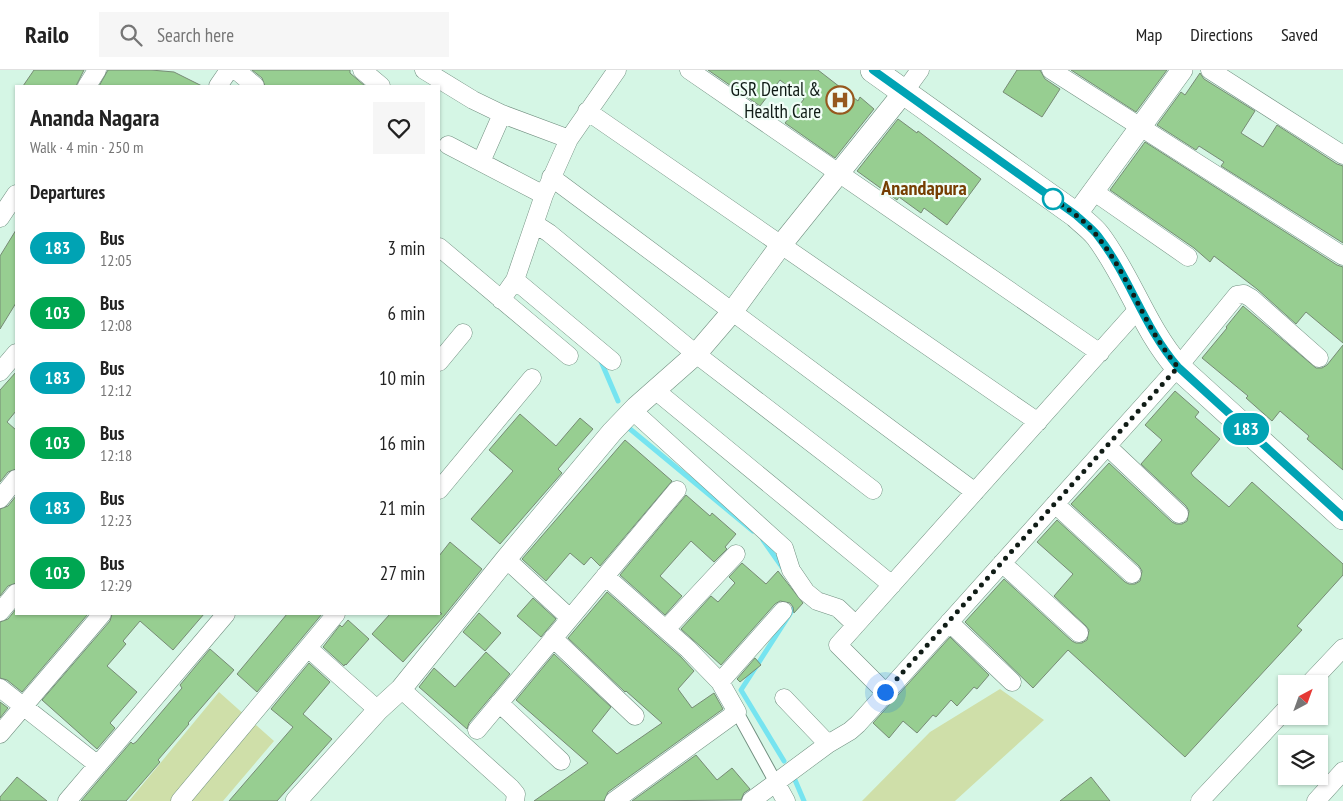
<!DOCTYPE html>
<meta charset="utf-8">
<style>
:root{--surface:#fff;--page:#f6f6f6;--text:#222;--muted:#767676;--line:#e0e0e0}
body{margin:0;font-family:"PT Sans Narrow",sans-serif;background:var(--page);color:var(--text);height:100vh;display:flex;flex-direction:column;font-size:19px;white-space:nowrap}
*{box-sizing:border-box;margin:0}
p{font-size:16px;color:var(--muted)}
.icon{flex:none;width:28px;height:28px;fill:none;stroke:currentColor;stroke-width:2;stroke-linecap:round;stroke-linejoin:round}
.map{position:relative;flex:1;overflow:hidden}
.drawer{position:absolute;left:15px;top:15px;width:425px;height:530px;display:flex;flex-direction:column;background:var(--surface);border-radius:0px;box-shadow:0 1px 4px #0004}
.drawer>*{flex:none}
.badge{padding:0 10px;border-radius:16px;font-size:18px;line-height:32px}
.needle{width:32px;rotate:41deg}
.buttons{position:absolute;left:1278px;top:605px;display:grid;gap:10px}
.buttons a{display:grid;place-items:center;width:50px;height:50px;border-radius:0px;background:var(--surface);box-shadow:0 1px 4px #0004;font-size:25px}
.you{position:absolute;width:25px;height:25px;margin:-12px;border:4px solid #fff;border-radius:50%;background:#1a73e8;box-shadow:0 0 0 8px #1a73e833}
.map>.badge{position:absolute;translate:-50% -50%;box-shadow:0 0 0 2px #fff}
h2{padding:0 15px;font-size:19px;line-height:45px}
.round{display:grid;place-items:center;flex:none;width:52px;height:52px;border-radius:0px;background:var(--page)}
.head{display:flex;align-items:center;justify-content:space-between;height:85px;padding:0 15px}
h1{font-size:24px;font-weight:700;line-height:38px}
ul{padding:0;list-style:none}
li{display:flex;align-items:center;gap:15px;height:65px;padding:0 15px}
li div{flex:1}
li b{display:block;font-size:19px}
li em{font-style:normal}
li .badge{min-width:55px;font-weight:700;text-align:center}
header{display:flex;align-items:center;gap:30px;box-sizing:border-box;height:70px;padding:0 25px;background:var(--surface);border-bottom:1px solid var(--line)}
header strong{font-size:24px}
nav{display:flex;gap:28px;margin-inline-start:auto;font-size:18px}
.search{width:350px;height:45px;background:var(--page);display:flex;align-items:center;gap:12px;box-sizing:border-box;padding:0 18px;border-radius:0px;color:var(--muted);font-size:19px}
.map>svg:first-child{display:block}
.green{fill:#cfdfa9}
.lines{fill:none;stroke-linecap:round;stroke-linejoin:round}
.stream{stroke:#76e4f0;stroke-width:5}
.building{fill:#97ce91;stroke:#778b75}
.pedestrian-casing{stroke:#729081;stroke-width:14}
.minor-casing{stroke:#729081;stroke-width:19}
.tertiary-casing{stroke:#729081;stroke-width:22}
.secondary-casing{stroke:#729081;stroke-width:26}
.pedestrian{stroke:#fff;stroke-width:12}
.minor{stroke:#fff;stroke-width:18}
.tertiary{stroke:#fff;stroke-width:21}
.secondary{stroke:#fff;stroke-width:25}
.line-casing{stroke:#fff;stroke-width:11}
.line{stroke:#00a3b4;stroke-width:8}
.walk{stroke:#101c16;stroke-width:5;stroke-dasharray:0 9}
.stop-dot{fill:#fff;stroke:#00a3b4;stroke-width:2.5}
.labels{text-anchor:middle;stroke-width:4.5;stroke-linejoin:round;paint-order:stroke}
.poi-label{font-size:19px;fill:#101c16;stroke:#f1fef7;text-anchor:end}
.neighbourhood-label{font-size:20px;font-weight:bold;fill:#763e02;stroke:#f1fef7}
</style>
<header>
<strong>Railo</strong>
<div class="search"><svg class="icon" aria-label="search" viewBox="0 0 24 24"><circle cx="10" cy="10" r="6"/><path d="M15 15l6 6"/></svg>Search here</div>
<nav><a>Map</a><a>Directions</a><a>Saved</a></nav>
</header>
<div class="map">
<svg width="1343" height="731" viewBox="0 0 1343 731">
<rect width="100%" height="100%" fill="#d5f6e5"/>
<path class="green" d="M1000,619l44,31 -89,81h-93l68,-69z
M219,622l55,49 -51,60h-94z"/>
<g class="lines">
<path class="stream" d="M600,289l18,42
M630,359l123,102
M763,470l19,27
M784,691l-43,-71 56,-87
M795,710l9,21"/>
</g>
<path class="building" d="M34,0h50l-8,16h-53z
M108,0h43l23,2 28,14h-103z
M252,0h98v3l15,13h-100l-3,-8z
M708,0h110l40,31 2,-4 14,12 -39,49 -50,-35 19,-24 -24,-19 -20,26z
M1017,0h23l5,9 15,10 -18,28 -39,-25z
M1071,0h96l-31,42z
M1200,3l4,6 51,32 -14,22 22,14 14,-22 60,39 6,2v77l-122,-77 3,-4 -25,-16 -3,4 -39,-25 24,-33 4,3z
M898,49l19,14 1,-2 63,48 -34,46 -23,-17 -3,5 -22,-16 -2,3 -40,-29z
M1145,72l192,123 6,2v76l-37,-31 -10,12 -39,-35 -43,-33 -4,6 -16,-14 -84,-58z
M16,160v73l-16,26v-73z
M1243,236l73,62h6l5,-3 16,-20v125l-36,-31 2,-3 -29,-25 -8,10 -26,-23 2,-2 -46,-38 25,-30 -1,-1z
M16,302v39l-9,11 9,8v39l-8,3 -8,10v-92z
M1175,321l24,21 -4,5 25,22 -29,34 2,3 36,31 23,-25 91,82v11l-46,51 5,4 -117,127 -117,-107 -35,38 -68,-66 39,-43 68,62 4,2h6l5,-3 2,-10 -3,-4 -32,-30 19,-22 -36,-32 20,-22 68,62 4,2h6l5,-3 2,-10 -3,-5 -68,-62 38,-41 63,59 4,2h6l5,-3 2,-10 -3,-5 -45,-42 21,-24 -17,-15z
M520,344l36,32 24,-28 13,11 -35,40 4,4 -62,71 -29,-25 42,-48 -24,-21z
M625,370l47,41 -72,85 -9,-9 -7,8 -14,-12 -24,28 -24,-22z
M686,425l24,21 2,-3 24,21 -11,13 2,2 -13,13 -23,-21 -31,35 22,20 -17,19 -45,-40z
M16,426v87l-8,3 -8,10v-87l8,-3z
M450,472l32,27 -38,47 -41,46 -31,-28 18,-20h52l-3,-3v-55z
M742,493l24,21 12,-13 25,32 -9,10 -1,-6 -3,-4 -10,-2 -5,3 -54,61 -40,-36 30,-33 7,6 17,-19 -6,-6z
M607,522l74,65 13,14 -16,18 14,19 22,-15 9,16 -115,83 -4,9h-70l54,-38 -72,-63 38,-46 57,53 -19,24 25,23 45,-31 -36,-32 -1,1 -57,-54z
M533,528l23,21 -15,18 -24,-21z
M16,539v5h72l-66,78 -15,-12 -7,-2v-56l8,-3z
M479,543l22,20 -16,18 -22,-19z
M112,544h92l-31,36 -33,-29 -17,20 3,3 -19,22 30,26 -27,31 5,5 -18,21 -55,-49 68,-79z
M287,544h35l-65,78 -20,-18z
M348,550l21,19 -23,26 -1,-1 -1,2 -21,-19 17,-22 2,2z
M950,567l39,38 -12,14 -3,-2 -17,19 -6,-6 -15,17 -3,-2 -16,18 -14,-12 -14,17 -16,-15z
M210,579l24,21 -46,53 1,1 -31,36 2,2 -34,39h-45l50,-59 2,2 3,-2 46,-54 -2,-3z
M486,582l24,22 -41,49 -2,6 -48,-42 15,-19 21,19z
M755,588l6,7 -21,17 -3,-3z
M309,593l21,19 -27,32 29,25 -55,62h-48l64,-74 -22,-18z
M0,632l8,6 -8,10z
M696,685l21,25 15,-12 18,21 -6,4 -3,7 -109,1z
M17,707l30,24h-47v-4z
M1091,707l19,24h-50z"/>
<g class="lines">
<g class="pedestrian-casing">
<path id="pedestrian" d="M737,642l39,71"/>
</g>
<g class="minor-casing">
<path id="minor" d="M236,0l19,16
M362,0l19,16
M424,0l49,30 29,14 67,25
M689,0l411,283
M1051,0l292,186
M1210,0l133,85
M87,16l10,-16
M218,16l11,-16
M904,22l16,-22
M587,41l451,311
M448,75l96,50
M481,92l21,-48
M551,107l424,315
M1093,121l95,66
M0,148l16,-24
M535,154l14,9 147,121 177,136
M439,177l130,109
M515,210l97,81
M501,230l14,-20 29,-85 25,-56 48,-69
M439,292l24,-29
M0,302l16,-19
M655,320l237,195
M633,341l151,137 7,22 15,22 11,9 21,7 18,17
M1107,376l72,68
M439,420l93,-112
M0,429l16,-20
M1055,434l77,70
M506,489l64,59
M1002,493l77,70
M605,506l83,73 32,33 17,30 -123,89
M0,542l16,-19
M949,552l63,60
M666,559l70,-75
M553,568l82,78
M308,578l70,62
M720,612l63,-71
M1309,614l34,-36
M0,618l98,77
M401,619l110,99 5,6 -1,7
M885,622l-47,-47 302,-338
M784,628l44,46
M499,633l62,58
M477,660l200,-240
M0,664l102,-120
M776,713l10,18
M67,731l159,-187
M180,731l156,-187
M751,731l77,-57 22,-13 8,-7 320,-357 59,-72 7,-1 7,4 68,60
M1200,731l86,-92
M1316,731l27,-30"/>
</g>
<g class="tertiary-casing">
<path id="tertiary" d="M1076,145l106,-145
M296,731l82,-91 23,-21 105,-130 106,-127 24,-25 60,-53 36,-42 49,-67 123,-153"/>
</g>
<g class="secondary-casing">
<path id="secondary" d="M873,0l203,145c7,7 16,13 22,21 31,41 46,92 80,131l165,150"/>
</g>
<use href="#pedestrian" class="pedestrian"/>
<use href="#minor" class="minor"/>
<use href="#tertiary" class="tertiary"/>
<use href="#secondary" class="secondary"/>
</g>
<g class="lines">
<g class="line-casing">
<path id="line" d="M873,0l203,145c7,7 16,13 22,21 32,41 46,92 80,131l165,150"/>
</g>
<use href="#line" class="line"/>
<path class="walk" d="M885,622l293,-325c-34,-39 -48,-91 -81,-131 -11,-15 -29,-27 -44,-37"/>
</g>
<defs>
<g id="hospital-ring" transform="scale(1.4375)"><circle r="9.5" fill="#f1fef7" stroke="#96581e" stroke-width="1.5"/><path d="M-5-5h3v3.5h4V-5h3V5h-3V1.5h-4V5h-3Z" fill="#96581e"/></g>
</defs>
<g fill-rule="evenodd">
<use href="#hospital-ring" x="840" y="30"/>
</g>
<circle class="stop-dot" cx="1053" cy="129" r="10"/>
<g class="labels">
<g class="poi-label">
<text x="821" y="26">GSR Dental &amp;<tspan x="821" dy="22">Health Care</tspan></text>
</g>
<g class="neighbourhood-label">
<text x="924" y="125">Anandapura</text>
</g>
</g>
</svg>
<div class="buttons">
<a><svg class="needle" viewBox="-14 -14 28 28"><path d="M0-13l5 13h-10z" fill="#e53935"/><path d="M0 13l5-13h-10z" fill="#767676"/></svg></a>
<a><svg class="icon" aria-label="layers" viewBox="0 0 24 24"><path d="M12 4l9 5-9 5-9-5zM3 14l9 5 9-5"/></svg></a>
</div>
<div class="you" style="left:885px;top:622px"></div>
<b class="badge" style="left:1246px;top:359px;background:#00a3b4;color:#fff">183</b>
<section class="drawer">
<div class="head"><div><h1>Ananda Nagara</h1><p>Walk · 4 min · 250 m</p></div><a class="round"><svg class="icon" aria-label="heart" viewBox="0 0 24 24"><path d="M12 20l-8-8c-3-5 5-10 8-4 3-6 11-1 8 4z"/></svg></a></div>
<h2>Departures</h2>
<ul>
<li><span class="badge" style="background:#00a3b4;color:#fff">183</span><div><b>Bus</b><p>12:05</p></div><em>3 min</em></li>
<li><span class="badge" style="background:#00a651;color:#fff">103</span><div><b>Bus</b><p>12:08</p></div><em>6 min</em></li>
<li><span class="badge" style="background:#00a3b4;color:#fff">183</span><div><b>Bus</b><p>12:12</p></div><em>10 min</em></li>
<li><span class="badge" style="background:#00a651;color:#fff">103</span><div><b>Bus</b><p>12:18</p></div><em>16 min</em></li>
<li><span class="badge" style="background:#00a3b4;color:#fff">183</span><div><b>Bus</b><p>12:23</p></div><em>21 min</em></li>
<li><span class="badge" style="background:#00a651;color:#fff">103</span><div><b>Bus</b><p>12:29</p></div><em>27 min</em></li>
</ul>
</section>
</div>
